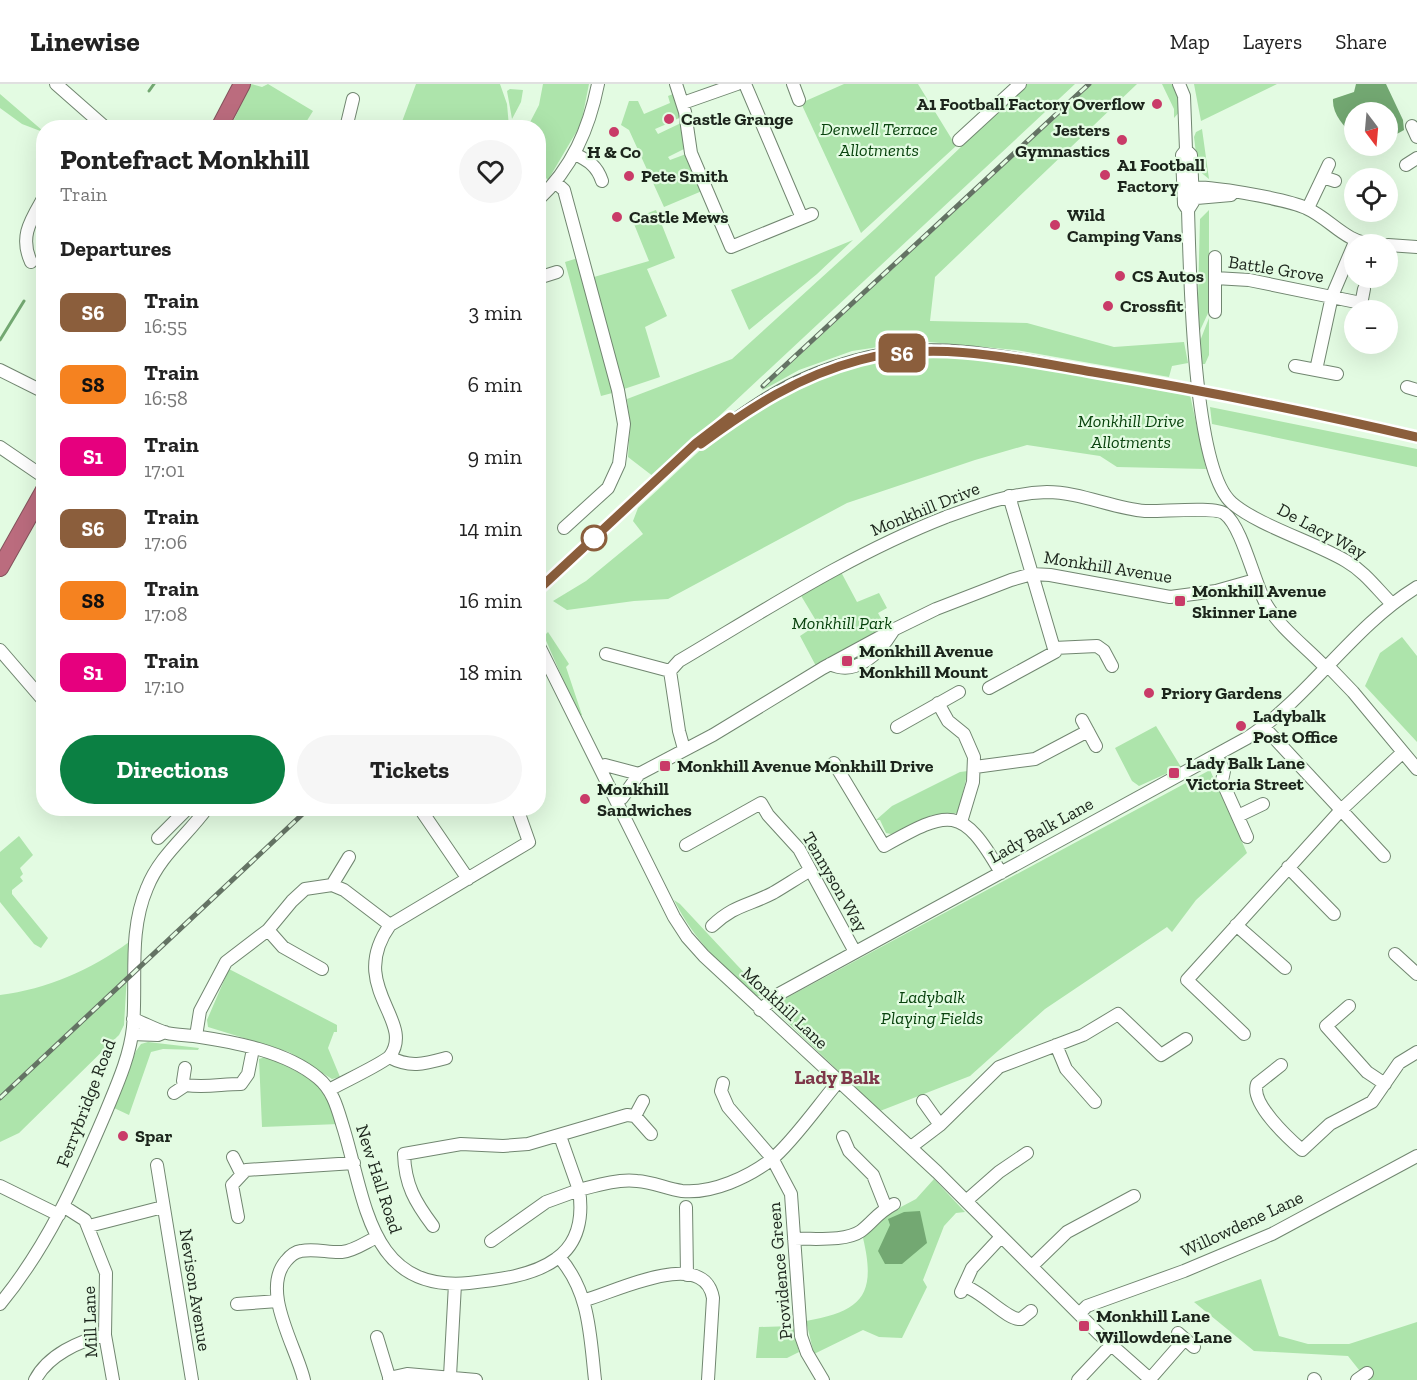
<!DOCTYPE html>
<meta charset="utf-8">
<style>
:root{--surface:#fff;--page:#f6f6f6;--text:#222;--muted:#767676;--line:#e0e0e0;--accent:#0b8043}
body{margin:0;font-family:"Zilla Slab",serif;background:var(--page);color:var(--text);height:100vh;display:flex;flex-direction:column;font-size:22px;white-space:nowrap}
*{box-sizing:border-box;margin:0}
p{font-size:20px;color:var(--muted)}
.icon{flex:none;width:33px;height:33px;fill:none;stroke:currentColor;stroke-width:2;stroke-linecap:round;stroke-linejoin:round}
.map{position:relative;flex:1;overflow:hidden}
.drawer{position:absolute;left:36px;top:36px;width:510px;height:696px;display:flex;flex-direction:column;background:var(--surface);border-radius:24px;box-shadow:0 6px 24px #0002}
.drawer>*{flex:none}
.badge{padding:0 12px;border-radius:9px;font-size:21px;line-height:39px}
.needle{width:39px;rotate:164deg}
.fabs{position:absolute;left:1344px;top:18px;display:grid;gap:12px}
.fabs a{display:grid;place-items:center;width:54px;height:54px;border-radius:50%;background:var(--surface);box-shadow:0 6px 24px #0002;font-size:30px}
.map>.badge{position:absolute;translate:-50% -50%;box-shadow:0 0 0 3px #fff}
h2{padding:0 24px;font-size:22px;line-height:54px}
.round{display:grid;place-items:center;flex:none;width:63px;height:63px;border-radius:32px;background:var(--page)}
.summary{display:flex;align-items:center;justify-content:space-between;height:102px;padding:0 24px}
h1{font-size:28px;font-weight:700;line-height:45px}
.cta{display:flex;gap:12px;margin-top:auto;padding:12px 24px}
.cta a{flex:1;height:69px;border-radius:36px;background:var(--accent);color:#fff;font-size:24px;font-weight:700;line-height:69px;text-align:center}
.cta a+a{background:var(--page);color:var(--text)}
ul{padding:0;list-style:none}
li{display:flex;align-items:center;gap:18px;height:72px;padding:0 24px}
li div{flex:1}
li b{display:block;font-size:22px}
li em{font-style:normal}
li .badge{min-width:66px;font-weight:700;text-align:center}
header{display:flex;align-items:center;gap:36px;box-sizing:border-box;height:84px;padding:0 30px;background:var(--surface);border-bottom:2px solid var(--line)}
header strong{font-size:28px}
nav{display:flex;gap:33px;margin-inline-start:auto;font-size:21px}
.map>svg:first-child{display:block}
.green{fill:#ade4ab}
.water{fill:#73a872}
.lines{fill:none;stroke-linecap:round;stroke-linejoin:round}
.stream{stroke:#73a872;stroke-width:3}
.minor-casing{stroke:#718670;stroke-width:14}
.highway-casing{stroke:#83535c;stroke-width:18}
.minor{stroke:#fff;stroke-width:12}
.highway{stroke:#bb6c7e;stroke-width:16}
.rail-casing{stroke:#647364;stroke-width:5}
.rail{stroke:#e3fbe2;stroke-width:3;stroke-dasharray:9;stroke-linecap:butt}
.line-casing{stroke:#fff;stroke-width:14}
.line{stroke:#8b5e3c;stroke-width:9}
.poi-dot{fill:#c93b68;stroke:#e3fbe2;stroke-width:2}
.stop-dot{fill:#fff;stroke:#8b5e3c;stroke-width:3}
.labels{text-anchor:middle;stroke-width:4.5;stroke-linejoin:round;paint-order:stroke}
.poi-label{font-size:18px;font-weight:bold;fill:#1c251c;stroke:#e3fbe2;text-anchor:start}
.park-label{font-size:18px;font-style:italic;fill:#09430e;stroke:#e3fbe2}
.street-label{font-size:18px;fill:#1c251c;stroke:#e3fbe2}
.neighbourhood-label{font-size:20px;font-weight:bold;fill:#7e3749;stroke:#e3fbe2}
</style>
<header>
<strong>Linewise</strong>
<nav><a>Map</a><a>Layers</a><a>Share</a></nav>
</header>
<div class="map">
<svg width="1417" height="1296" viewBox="0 0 1417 1296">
<rect width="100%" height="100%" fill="#e3fbe2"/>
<path class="green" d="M251,0l11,3 6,-3 45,27 -10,16 -73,1z
M416,0h84l7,20 2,23h-109z
M543,0h46l-8,40 -33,56 -5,-5 -4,4 -1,-51h-11l12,-23z
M844,0h74l38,62 -95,87 -60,-130z
M1027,0h48l-421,393 -26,-20 2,-33 -3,-25 105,-40 143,-130z
M1092,0h45l-202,193 -5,44 97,2 87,24 70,-5 4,21 -16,3 -3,11 -153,-27 -98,-9 -66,10 -53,19 -38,21z
M1162,0h12l6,11 2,14 -8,9v-9z
M1194,0h83l-76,37z
M510,5l13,1 -2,12 -9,17 -5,-28z
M0,10l43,37v1l-21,-8 -22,-16z
M673,10l8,23 -8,4 -3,-5 -3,1 2,6 -14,6 3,5 23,-11 5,25 -18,9 2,3 16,-6 16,37 -38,16 -35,-77 -8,-5 8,-24h9l6,13 26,-11 -2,-7z
M1202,45l7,50 -11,-9 -4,-33 2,-5z
M656,126l19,48 -28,11 20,47 -22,11 15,50 -36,12 -30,-112 55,-16 -17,-42z
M1209,126v101l-12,26 3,-118z
M853,156l-36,34 -68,56 -18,-40z
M578,174l38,134 -15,4 -36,-134z
M1209,234v37l-4,9h-4l-1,-23z
M922,270l46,2 221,34 17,79 -89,-2 -17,-11 -73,-11 -52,15 -128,43 -179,96 -34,2 -67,9 -14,-9 33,-20 57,-47 -10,-13 5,-13c27,-24 53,-51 82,-75 58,-47 128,-72 202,-79z
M1210,323l207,42v18l-205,-43z
M841,488l16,30 22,-9 8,15 -9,5 8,14 -70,39 -16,-30 18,-12 -18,-30z
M548,548l21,32 -3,3 16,48 -3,1 -35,-80z
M1402,553l15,19v86l-52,-56 15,-33z
M1156,642l25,41 -42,19 -7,-5 -17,-33z
M1210,686l37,83 -51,47 -24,32 -5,-5 -122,82 -75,67 -90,35 -98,-94 -3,-15z
M968,687l-10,42 -26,2 -41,19 -5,-1 -6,-13h-4l16,-14 68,-34z
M19,752l14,19 -13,13 3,6 -3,3 3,4 -11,9v4l36,44 -7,10 -7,-4 -34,-42v-50z
M674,816l6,4 85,91 -8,1c-36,-31 -61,-53 -83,-96z
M129,858l-5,83 -5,10 -100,98 -19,9v-147c47,-6 91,-25 129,-53z
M229,885l108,56v7h-3l-6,16 12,29 -8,2 -43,-27 -81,-25 -1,-7z
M148,958l51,6 -1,2 -35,-1 -12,3 -22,63 -15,-7 22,-57 5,-7z
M265,973h5l51,28 18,39 -77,3 -3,-68z
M934,1095l31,33 -9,1 -12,13 -21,54 4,7 -25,51 -23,-1 -16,-7 -49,24 -8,-33c55,-10 71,-25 57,-83l19,-21 34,-18z
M1261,1195l18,57 29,8h41l68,-22v58h-50l-19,-24 -94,-5 -60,-49z
M793,1242l6,26 -12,6h-31l3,-31z"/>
<path class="water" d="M1356,0h30l17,36 1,10 -16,9v-27h-34v25c-10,-11 -22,-23 -21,-38l21,-7z
M920,1127l7,32 -25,21h-17l-7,-13 12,-26 -2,-6 16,-7z"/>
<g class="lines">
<path class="stream" d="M149,7l5,-7
M0,256l24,-39"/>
<g class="minor-casing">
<path id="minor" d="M56,0l50,44
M676,0l9,28 6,41 40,94 81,-33
M745,0l57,134
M793,0l6,16
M1179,0l5,12 2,54 5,5 2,47 -5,8
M683,19l54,-19
M1412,42l5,11
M346,44l7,-29
M959,56l61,-56
M1186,66l-4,5 2,49 4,6c2,57 4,259 44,293 27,23 82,39 114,58 19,11 31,28 46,43
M575,70c14,7 22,12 27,27
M1406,81l11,-7
M1323,93l12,4
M555,98l9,8 54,200 6,34 -5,40 -11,24 -44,40
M1184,105c14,-7 105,11 122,19 25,11 39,35 68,36
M1185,115l46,-4
M538,116c34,-32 51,-71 60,-116
M1308,124l21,-44
M1388,161l29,2
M31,178c-12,-26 0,-42 13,-65
M538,194l19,-6
M1215,194l34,2 112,23
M1360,226l4,-21
M1215,228v-55
M1295,282l42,8
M0,286l44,22
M1316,286l16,-74 23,-54
M1407,303l10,3
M0,363l44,30
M538,560l136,273 13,20 17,19 233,216 162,162 52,46
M1054,564l43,-2 7,5 8,15
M0,566l44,51
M606,570l64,17 9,-10c88,-52 172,-107 267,-144 33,-12 65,-24 101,-25 33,0 65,16 98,19 16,1 71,-5 80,3 17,13 29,68 41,90 15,25 39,42 59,63
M830,580c27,13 50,-12 63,-33
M1327,581l26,27 64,77
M670,587l9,60 5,18
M989,604l66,-36 -46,-156
M938,619l10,18 16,13 10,23 -1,25 -12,40
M1082,636l14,26
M1263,642l121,130
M897,643l62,-35
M1216,671l8,16 -2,10 25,56
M834,679l50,83c66,-37 78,-41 117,27
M600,683l5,-2 34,9
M975,683l60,-8 53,-28
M617,716l5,-2 17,-24 74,-39 110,-67 70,-38 43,-21 75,-29 21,-6 18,1 120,22 46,-6 39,-11
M423,729l45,66
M1238,732l25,-12
M158,754l30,-30
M686,761l75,-42 7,12 31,34 56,103
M1288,783l46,47
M332,801l17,-28
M1236,841l49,43
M712,842c22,-21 36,-20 61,-33 12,-7 24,-15 36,-22
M268,846l15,17 39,22
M1395,870l22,20
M1349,922l-23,20 41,46 18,12
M760,926l19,-16 468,-256c61,-39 105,-111 170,-151
M133,935c11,4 23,11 34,14 8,2 18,2 27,3 40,6 92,15 124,42 16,13 20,33 26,52 22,73 26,162 125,153 28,-3 64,-7 87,-24 23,-16 27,-43 23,-69 19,-5 38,-11 58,-9 16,1 30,8 45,10 30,3 67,-14 90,-32 20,-16 48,-56 66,-77
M132,950l26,1 7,-3
M1244,950l-57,-54 154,-170 61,-57
M196,952l4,-25 26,-49 42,-32 24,-29 13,-12 27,-4 12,5 46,35
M1056,961l10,24 29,33
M389,973c21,11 35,7 57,1
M1281,981l-24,19c-7,19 31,54 45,66l28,-26 42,-22 27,-39 18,-11
M185,984l-2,13 3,4c19,3 36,-1 55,-1l7,-10 5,-25
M723,999l-2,8 7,16 44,51 19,36 10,142 6,17 16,27
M329,1006c12,-7 55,-27 61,-34 26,-36 -44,-69 0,-131l139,-83 -12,-34
M174,1009l12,-8
M923,1017l17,24
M635,1032l8,-15
M843,1053l6,14 24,24 13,33
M911,1063l29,-22 59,-58 84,-32 35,-21 43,41 25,-16
M233,1073l8,16
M157,1081l35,215
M0,1102l59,29
M966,1117l33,-29 28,-19
M63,1122l22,14 21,53 -1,62 8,45
M686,1123l1,68
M238,1133l-6,-32 14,-15 108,-7
M89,1142l74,-19
M433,1142c-18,-24 -28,-41 -29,-72l57,-10 42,2 25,-2 99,-29 8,1 16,18
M794,1155c19,-1 51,3 67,-8 13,-10 16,-18 33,-27
M491,1157l55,-39 33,-12 -19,-54
M559,1173c31,35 31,79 36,123
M1032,1182l35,-34 67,-36
M964,1202c18,5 44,35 57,33l10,-8
M961,1208l11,-24 28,-30
M585,1216c28,-7 119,-54 128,-2l-5,82
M0,1220c47,-57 76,-122 105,-190 11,-27 25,-57 28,-87 4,-46 -5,-95 14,-139 13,-33 40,-52 60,-80
M237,1220l41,-3
M1079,1230l8,-8 97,-35 88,-37 145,-78
M1178,1249l16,14
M377,1253l13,43
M450,1292l5,-92
M389,1294l18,-4 69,6
M1150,1295l35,-40
M1314,1295l1,1
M35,1296c13,-25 44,-39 70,-45
M304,1296c-7,-32 -44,-89 -18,-119 4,-5 8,-9 15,-10 14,-3 28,2 41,1 12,-1 24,-10 35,-15
M1078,1296l33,-35
M1357,1296l10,-7"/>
</g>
<g class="highway-casing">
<path id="highway" d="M219,44l23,-44
M0,484l44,-78"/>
</g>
<use href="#minor" class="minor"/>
<use href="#highway" class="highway"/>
<g class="rail-casing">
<path id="rail" d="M763,302l326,-302
M696,359c59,-45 97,-72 171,-90 74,-18 151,2 225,15 109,18 217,40 325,65
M538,511l166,-154
M0,1014l309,-290"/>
</g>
<use href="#rail" class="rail"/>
</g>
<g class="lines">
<g class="line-casing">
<path id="line" d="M538,506l158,-147 34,-26 -29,27c50,-37 98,-68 159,-84 76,-20 157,-1 233,12 109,18 216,40 324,65"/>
</g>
<use href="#line" class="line"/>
</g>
<g class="poi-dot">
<circle cx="1157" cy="20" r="6"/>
<circle cx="669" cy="35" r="6"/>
<circle cx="614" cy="48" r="6"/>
<circle cx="1122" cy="56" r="6"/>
<circle cx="1105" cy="91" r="6"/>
<circle cx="629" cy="92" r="6"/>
<circle cx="617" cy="133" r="6"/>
<circle cx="1055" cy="141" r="6"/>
<circle cx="1120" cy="192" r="6"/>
<circle cx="1108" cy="222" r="6"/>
<rect x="1174" y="511" width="12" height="12" rx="3"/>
<rect x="841" y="571" width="12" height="12" rx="3"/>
<circle cx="1149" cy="609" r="6"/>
<circle cx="1241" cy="642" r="6"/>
<rect x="659" y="676" width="12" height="12" rx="3"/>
<rect x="1168" y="683" width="12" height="12" rx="3"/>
<circle cx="585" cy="715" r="6"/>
<circle cx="123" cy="1052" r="6"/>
<rect x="1078" y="1236" width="12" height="12" rx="3"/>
</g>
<circle class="stop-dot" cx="594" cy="454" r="12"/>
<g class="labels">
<g class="poi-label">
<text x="1145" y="26" text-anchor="end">A1 Football Factory Overflow</text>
<text x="681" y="41">Castle Grange</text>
<text x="1110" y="52" text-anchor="end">Jesters<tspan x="1110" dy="21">Gymnastics</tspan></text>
<text x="614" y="74" text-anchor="middle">H &amp; Co</text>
<text x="1117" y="87">A1 Football<tspan x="1117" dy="21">Factory</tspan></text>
<text x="641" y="98">Pete Smith</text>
<text x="1067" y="137">Wild<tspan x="1067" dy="21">Camping Vans</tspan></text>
<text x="629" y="139">Castle Mews</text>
<text x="1132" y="198">CS Autos</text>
<text x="1120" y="228">Crossfit</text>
<text x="1192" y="513">Monkhill Avenue<tspan x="1192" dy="21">Skinner Lane</tspan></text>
<text x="859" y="573">Monkhill Avenue<tspan x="859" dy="21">Monkhill Mount</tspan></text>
<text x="1161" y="615">Priory Gardens</text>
<text x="1253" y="638">Ladybalk<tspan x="1253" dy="21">Post Office</tspan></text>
<text x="1186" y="685">Lady Balk Lane<tspan x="1186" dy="21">Victoria Street</tspan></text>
<text x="677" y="688">Monkhill Avenue Monkhill Drive</text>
<text x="597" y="711">Monkhill<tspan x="597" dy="21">Sandwiches</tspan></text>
<text x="135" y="1058">Spar</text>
<text x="1096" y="1238">Monkhill Lane<tspan x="1096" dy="21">Willowdene Lane</tspan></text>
</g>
<g class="park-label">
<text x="879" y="51">Denwell Terrace<tspan x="879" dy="21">Allotments</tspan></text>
<text x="1131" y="343">Monkhill Drive<tspan x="1131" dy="21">Allotments</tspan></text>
<text x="842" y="545">Monkhill Park</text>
<text x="932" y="919">Ladybalk<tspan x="932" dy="21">Playing Fields</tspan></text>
</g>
<g class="street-label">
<text transform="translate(1276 185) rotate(9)" y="6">Battle Grove</text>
<text transform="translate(925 425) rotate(-22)" y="6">Monkhill Drive</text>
<text transform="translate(1322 447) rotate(28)" y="6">De Lacy Way</text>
<text transform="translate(1108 483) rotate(9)" y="6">Monkhill Avenue</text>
<text transform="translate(1041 746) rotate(-29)" y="6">Lady Balk Lane</text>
<text transform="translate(835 798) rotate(60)" y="6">Tennyson Way</text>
<text transform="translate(785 924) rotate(43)" y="6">Monkhill Lane</text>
<text transform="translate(86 1019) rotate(-69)" y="6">Ferrybridge Road</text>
<text transform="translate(379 1095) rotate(72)" y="6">New Hall Road</text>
<text transform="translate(1242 1140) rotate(-25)" y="6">Willowdene Lane</text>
<text transform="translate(780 1187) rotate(-95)" y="6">Providence Green</text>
<text transform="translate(195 1206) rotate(81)" y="6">Nevison Avenue</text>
<text transform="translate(90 1238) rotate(-92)" y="6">Mill Lane</text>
</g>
<g class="neighbourhood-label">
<text x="837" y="1000">Lady Balk</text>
</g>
</g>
</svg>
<div class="fabs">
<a><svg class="needle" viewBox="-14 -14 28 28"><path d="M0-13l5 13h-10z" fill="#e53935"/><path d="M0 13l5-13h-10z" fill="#767676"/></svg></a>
<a><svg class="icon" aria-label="locate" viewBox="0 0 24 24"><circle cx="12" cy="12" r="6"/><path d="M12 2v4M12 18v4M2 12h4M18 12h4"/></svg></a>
<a>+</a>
<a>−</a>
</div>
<b class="badge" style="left:902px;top:269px;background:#8b5e3c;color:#fff">S6</b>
<section class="drawer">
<div class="summary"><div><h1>Pontefract Monkhill</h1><p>Train</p></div><a class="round"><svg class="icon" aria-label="heart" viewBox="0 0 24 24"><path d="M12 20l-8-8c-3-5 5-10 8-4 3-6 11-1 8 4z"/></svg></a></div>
<h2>Departures</h2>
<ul>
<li><span class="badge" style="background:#8b5e3c;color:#fff">S6</span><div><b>Train</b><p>16:55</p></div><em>3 min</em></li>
<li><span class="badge" style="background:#f58220;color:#111">S8</span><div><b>Train</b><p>16:58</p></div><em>6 min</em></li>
<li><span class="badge" style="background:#e6007e;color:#fff">S1</span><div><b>Train</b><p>17:01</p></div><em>9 min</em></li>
<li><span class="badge" style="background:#8b5e3c;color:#fff">S6</span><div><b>Train</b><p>17:06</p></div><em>14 min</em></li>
<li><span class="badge" style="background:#f58220;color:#111">S8</span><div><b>Train</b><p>17:08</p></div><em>16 min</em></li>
<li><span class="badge" style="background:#e6007e;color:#fff">S1</span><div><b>Train</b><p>17:10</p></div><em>18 min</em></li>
</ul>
<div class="cta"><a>Directions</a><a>Tickets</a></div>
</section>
</div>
